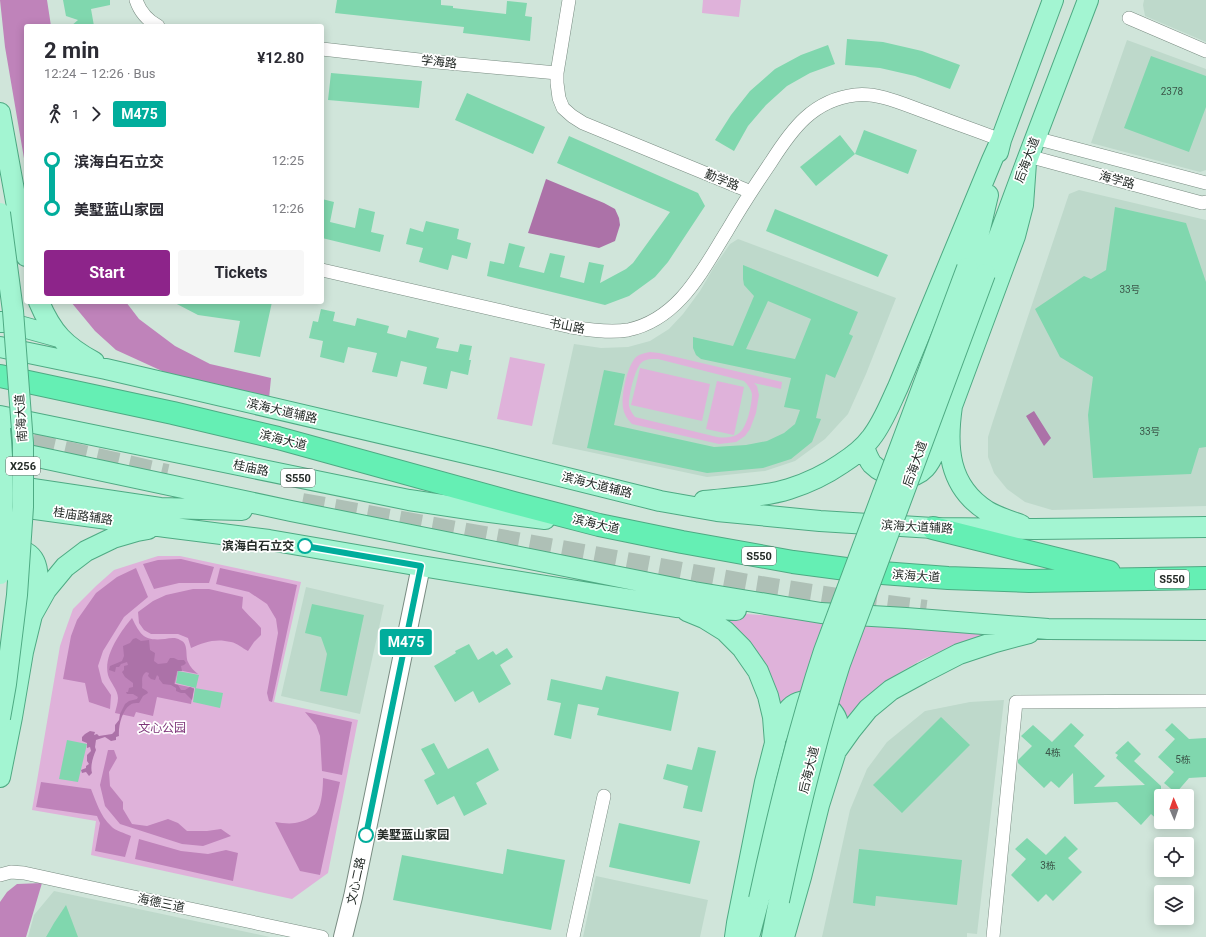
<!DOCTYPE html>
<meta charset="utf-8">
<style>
:root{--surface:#fff;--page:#f7f7f7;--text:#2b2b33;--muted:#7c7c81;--accent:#8d248a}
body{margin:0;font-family:Roboto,"Noto Sans SC",sans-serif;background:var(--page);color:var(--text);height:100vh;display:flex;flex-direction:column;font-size:15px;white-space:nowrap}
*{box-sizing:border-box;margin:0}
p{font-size:13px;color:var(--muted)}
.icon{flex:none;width:22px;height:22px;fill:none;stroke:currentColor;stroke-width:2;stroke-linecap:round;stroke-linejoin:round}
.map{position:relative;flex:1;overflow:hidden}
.sheet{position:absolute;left:24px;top:24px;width:300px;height:280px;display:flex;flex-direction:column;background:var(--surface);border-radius:4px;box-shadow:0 2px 10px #0003}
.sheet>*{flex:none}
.badge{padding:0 8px;border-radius:3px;font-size:14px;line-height:26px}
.needle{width:26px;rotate:358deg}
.controls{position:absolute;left:1154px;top:789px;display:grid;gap:8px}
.controls a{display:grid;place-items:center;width:40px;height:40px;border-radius:4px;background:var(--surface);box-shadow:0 2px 10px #0003;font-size:20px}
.map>.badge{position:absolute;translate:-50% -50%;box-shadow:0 0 0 2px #fff}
.legs{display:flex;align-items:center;gap:6px;height:44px;padding:0 20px;font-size:13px}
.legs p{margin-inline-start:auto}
.head{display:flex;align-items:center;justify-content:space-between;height:68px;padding:0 20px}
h1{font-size:22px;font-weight:700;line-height:30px}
.primary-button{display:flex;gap:8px;margin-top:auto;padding:8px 20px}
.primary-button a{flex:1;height:46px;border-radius:4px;background:var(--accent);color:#fff;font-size:16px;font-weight:700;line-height:46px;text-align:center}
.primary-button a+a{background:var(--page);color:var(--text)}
ul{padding:0 20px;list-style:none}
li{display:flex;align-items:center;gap:14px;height:48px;font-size:15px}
li i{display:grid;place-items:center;width:6px;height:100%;margin:0 5px;background:currentColor}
li i::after{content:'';width:10px;height:10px;margin:-5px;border:3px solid;border-radius:50%;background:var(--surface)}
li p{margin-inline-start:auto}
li:first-child i{background:linear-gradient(#0000 50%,currentColor 0)}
li:last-child i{background:linear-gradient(currentColor 50%,#0000 0)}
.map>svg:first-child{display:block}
.built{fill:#bed9cb}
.green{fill:#dfb2da;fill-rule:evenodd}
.forest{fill:#bf83ba}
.water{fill:#ac72a8}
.building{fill:#80d7ae;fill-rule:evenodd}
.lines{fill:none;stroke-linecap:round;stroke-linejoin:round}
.highway-tunnel{stroke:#aec0b6;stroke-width:22;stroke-dasharray:22 11;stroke-linecap:butt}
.street-casing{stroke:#798c82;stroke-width:14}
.secondary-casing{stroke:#798c82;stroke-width:20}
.primary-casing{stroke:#4eaa83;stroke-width:22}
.highway-casing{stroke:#4eaa83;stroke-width:24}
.street{stroke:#fff;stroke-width:13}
.secondary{stroke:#fff;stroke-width:18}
.primary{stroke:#a3f5d2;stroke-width:20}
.highway{stroke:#65efb4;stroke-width:22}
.primary-bridge-casing{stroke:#4eaa83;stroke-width:22;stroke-linecap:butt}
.primary-bridge{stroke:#a3f5d2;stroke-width:20}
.line-1-casing{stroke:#fff;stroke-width:9}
.line-1{stroke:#01ad9c;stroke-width:6}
.stop-1-dot{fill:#fff;stroke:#01ad9c;stroke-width:2}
.labels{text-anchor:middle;stroke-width:3.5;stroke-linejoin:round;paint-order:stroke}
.number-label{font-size:10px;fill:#3b5649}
.shield{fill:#fff;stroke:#666b68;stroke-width:1}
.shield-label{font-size:11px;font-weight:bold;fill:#242b27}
.street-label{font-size:12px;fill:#242b27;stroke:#fff}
.stop-label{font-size:12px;font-weight:bold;fill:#242b27;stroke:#fff;text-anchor:end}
.park-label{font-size:12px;fill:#7d3579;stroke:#fff}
</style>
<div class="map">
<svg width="1206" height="937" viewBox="0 0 1206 937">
<rect width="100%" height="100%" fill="#d0e5da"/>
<path class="built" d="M1144,0h62v42l-61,-26 -2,-11z
M1127,40l79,29v101l-6,2 -109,-29z
M1079,190l127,30v286l-154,4 -27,-8 -18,-13 -13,-16 -6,-16v-20l5,-16 76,-227z
M738,239l158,59 -30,76 -18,40 -23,25 -30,22 -30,10 -58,6 -155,-33 22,-100 27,4 27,-1 22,-6 19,-12 14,-15 17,-23 14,-24 16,-23z
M306,587l78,18 -24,109 -79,-18z
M1004,700l-27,234 -10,-1v4h-145l28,-127 17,-41 20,-27 38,-31 45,-9z
M596,876l112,24 -8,37h-117z
M54,891l216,46h-242l6,-22z"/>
<path class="green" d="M703,0h38l-2,17 -37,-4z
M650,352l9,1 123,29 -1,7 -27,-6 3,3 2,9 -3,18 -6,16 -5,7 -9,6 -17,2 -87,-20c-5,-5 -8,-10 -9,-16 -2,-12 4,-42 13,-51 4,-3 9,-4 14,-5zM652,359h6l86,22c4,4 7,8 8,13 0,10 -5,35 -14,40 -6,4 -15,4 -21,3l-82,-20c-3,-4 -5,-7 -6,-11 -1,-9 6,-37 12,-43 3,-3 7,-4 11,-4z
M510,357l35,7 -13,62 -35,-7z
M640,368l70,16 -8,37 -71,-16z
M717,381l27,6 -10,48 -28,-6z
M158,556h22l121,26 -27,120 84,18 -30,153 -36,26 -201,-44 5,-34 -64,-11 28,-164 4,-12 9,-25 23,-23 18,-16z
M704,611l303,21 -60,17 -24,10 -24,14 -29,22 -26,28 -68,-13z"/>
<path class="forest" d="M0,0h47l4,26h-25v144l-21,-123z
M71,302h55l13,17 36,27 35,18 61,14 -2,21 -96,-23 -57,-26 -21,-19z
M181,559l33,8 -5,16h-30l-25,6 -11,-25 15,-4z
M136,568l12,29 -24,20 -21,34 -5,15 4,16 9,13 -1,14 -21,-7 -4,-19 -22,-4 8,-43 6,-16 19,-27 21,-16z
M220,568l77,17 -25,117 -3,-1 -2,-8 11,-60 -2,-14 -9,-15 -18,-12 -33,-8z
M193,589h16l34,8 -1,11c6,7 13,13 19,20v7l-7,7 -6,9c-6,-3 -11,-8 -17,-9 -15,-4 -27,0 -40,6l-3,-10 -10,-4h-27l-7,-4 -5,-7 -1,-11 15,-11 13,-6z
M132,618c9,18 12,23 33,21 5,-1 11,-2 15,1 9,3 5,15 8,22 2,5 6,9 10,12l-20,-4 -3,14 19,4 -3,16 -34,-7 -4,19 -17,-4 -2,5 -19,-4c1,-5 3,-10 3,-15 0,-8 -8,-16 -10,-23 -5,-19 13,-44 24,-57z
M305,712l47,10 -10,53 -20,-4 -2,-35 -4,-11z
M108,750h6l3,8 -8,14 1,14 13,16v7l9,15 15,2 21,-7 10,4 9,8h20l14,-2 10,7 -28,10 -21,-2 -62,-20 -15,-18 -5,-21z
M323,778l17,4 -20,93 -20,-4 -25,-49c6,1 14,2 20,1 6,-1 18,-5 22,-11 5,-8 6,-25 6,-34z
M41,782l50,7c5,12 9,27 20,37 4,5 14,7 20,10l-6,21 -30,-6 5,-28 -3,-7 -61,-9z
M139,839l42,12 27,3 18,-4 12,3 -5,28 -98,-22z
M42,883l-16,54h-26v-35l7,-10 10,-8z"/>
<path class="water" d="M546,179l58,24 11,6 4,9 1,7 -5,16 -16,7 -71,-15z
M1034,411l17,27 -7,8 -18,-30z
M136,638l5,3 8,-1 1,10 5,3 -1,8 4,3 9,-1 3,-5h4l4,2h6l2,3 -2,2 -3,1 1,5h-5l-3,13 4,1 3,5h4l5,-3 4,2 -2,11 -7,-7h-4l-5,-2v-3l-5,-3 -8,-1 -4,-5v-2l-2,-2 -2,5 -4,-1 -3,-3 1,-3 -3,-1c-6,5 -3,9 -4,16l5,3 1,2 -5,3 -4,7c-3,0 -7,0 -9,2 -8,5 -12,22 -11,31l-3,1v3l-5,1 -6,-4 -9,3 -1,7 1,3c-3,7 -6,16 -4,23l-3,3 -3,-4 -4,1 -1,-3 5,-2v-2l3,-2 -2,-3v-6l4,-4 -1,-4 -3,1v-5l-5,-2v-4l3,-3 5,-3 5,1 -1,3 3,-1 2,2 13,-2 3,-3v-6l4,-5 1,-6 5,-10 4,-3 8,-2 1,-2 -5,-3h-6l-1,-2h2l1,-4 4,-1v-4l-8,-6 -3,-5 2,-2v-4l4,-1 -1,-3 -6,2 -2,3h-3l-1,5 -6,-2 1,-4 12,-5 2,-5 -1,-10 7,-3 3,-4z"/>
<path class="building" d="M63,0h47v5l-19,4 3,17h-23l7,-6 -12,-4z
M337,0h104v5l12,1v2l53,6 1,-13 20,2 -2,13 7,1 -2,24 -67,-8 1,-6 -129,-14z
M847,39l36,3 39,9 38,14 -10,24 -35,-13 -35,-8 -35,-3z
M828,45l7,19 -25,9 -23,13 -21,19 -18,21 -14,25 -19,-11 16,-25 19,-24 25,-22 26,-14z
M1151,56l55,20v31l-17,45 -65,-24z
M331,73l91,8 -3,27 -91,-8z
M467,93l78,34 -12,27 -78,-34z
M864,130l53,20 -9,24 -53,-20z
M840,135l15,19 -39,32 -16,-19z
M569,136l129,57 7,13 -37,56 -13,15 -26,19 -24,9 -118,-29 3,-15 14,3 5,-21 16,4 -6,20 25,6 6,-20 15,3 -5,21 24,6 5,-21 15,3 -4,18 26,-14 7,-6 37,-51 -113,-49z
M322,199l12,3 -4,20 25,6 4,-20 16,4 -4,20 13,3 -4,17 -58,-14z
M1115,207l71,16 20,59v165l-7,1 -8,26 -98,4 -5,-63 5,-38 -33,-20 -25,-48 49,-33 7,3 15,-9z
M775,209l113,46 -10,22 -112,-46z
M426,221l33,8 -2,10 14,4 -4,16 -15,-4 -4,15 -29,-8 4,-14 -17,-4 4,-16 13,4z
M743,265l115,47 -9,22 4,2 -18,42 -9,-4 -10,44 5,1 -9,23 -21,17 -28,9 -56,5 -120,-25 17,-78 21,4 -11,51 100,22 32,-2 21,-4 17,-8 11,-9 5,-14 -16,-3 7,-29 -90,-19 -5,-4 -3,-7v-11l40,9 21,-50 -10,-11 -1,-6zM768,301l43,18 -16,40 -49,-10z
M173,302h99l-12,55 -26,-5 6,-31 -42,-6z
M321,309l14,3 -2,9 22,5 2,-8 32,8 -2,7 19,5 2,-8 31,8 -3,10 22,4 2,-8 12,2 -3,14h2l-3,15 -17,-4 -4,18 -24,-5 4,-17 -26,-6 -4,16 -25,-5 5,-19 -29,-6 -4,16 -24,-6 3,-16 -14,-3 4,-17 5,1z
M312,604l52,11 -17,81 -27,-5 7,-37 -6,-17 -16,-4z
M469,644l9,16 15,-9 3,4 11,-7 6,9 -13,8 11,19 -32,19 -6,-12 -18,11 -21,-36 22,-13 -1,-2z
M178,671l21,4 -3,13 -20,-5z
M606,676l73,16 -8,39 -74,-16 2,-7 -21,-4 -7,35 -17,-4 7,-32 -14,-3 4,-21 51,11z
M195,688l28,5 -3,15 -27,-6z
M941,717l29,28 -68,68 -29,-28z
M1071,723l13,12 -10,11 31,30 -11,11 51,-2 -29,-27 2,-3 -3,-2 13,-12 13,13 -7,7 27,25v37l-10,-9 -10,11 -24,-23 -43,2 -1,-31 -14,15 -8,-7 -7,7 -26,-25v-3l14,-14 -11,-10 12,-11 19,17z
M1172,723l17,16 17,-1v39l-17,1 -13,15 -12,-10 10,-11 -16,-15 17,-18 -10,-9z
M67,740l20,4 -9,38 -19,-3z
M434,743l14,26 40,-21 11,22 -23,13 11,21 -23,12 -10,-20 -17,9 -13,-25 11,-6 -14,-25z
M698,747l18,4 -14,61 -19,-4 5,-22 -25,-7 4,-15 25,6z
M619,823l81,18 -10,43 -81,-17z
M1065,836l13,13 -10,9 14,14 -29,29 -7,-7 -8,8 -27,-27 15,-16 -11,-10 12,-11 19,17z
M507,849l58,11 -14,70 -158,-30 9,-45 101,19z
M859,849l103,11 -5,45 -81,-9 -1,10 -22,-3z
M66,905l12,32h-32l8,-14z"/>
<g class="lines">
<path class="highway-tunnel" d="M0,437l167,38
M302,504l446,81 102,16 76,10"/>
<g class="street-casing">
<path id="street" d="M136,0c4,12 11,20 22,26
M569,0l-12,73v10l2,15 4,10 9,8 11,7 168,69
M1129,18l77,33
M322,49l115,13 120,11
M1035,138l171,45
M1028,156l174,47 4,-1
M322,270l249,57c18,3 38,6 57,3 51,-11 74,-59 99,-99 14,-24 29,-47 44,-69 21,-33 42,-62 84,-67 25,-3 52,11 76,19 23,9 47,17 70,26
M0,875l11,-3 13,1 110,24 188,40
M573,937l31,-141
M993,937l23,-235 190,-1"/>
</g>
<g class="secondary-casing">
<path id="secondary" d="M343,937l10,-40 68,-331"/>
</g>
<g class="primary-casing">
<path id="primary" d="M0,113l26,143
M998,152l3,-12 52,-140
M967,268l12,-35 9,-38
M985,274l41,-111 62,-163
M39,302c13,31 26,44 55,60
M0,322h5l54,15
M0,347l106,22 385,90 169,42 57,10 103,10 113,7 102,1 171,-2
M0,416l409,84 73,11 63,8
M864,447c2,6 4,12 8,17 13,13 39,19 53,4 10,-11 15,-32 20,-46
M0,449l291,62 403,81 127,21 85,5 142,11 158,1
M6,485l154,23 82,2
M704,501c26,-3 60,-4 85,-12 19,-6 36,-14 52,-25 11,-7 22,-15 30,-26 12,-15 19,-34 27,-51l94,-227 9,-20
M6,505l160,22 103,13 152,26 255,41 60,3
M1021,525c-11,-4 -24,-8 -34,-14 -39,-25 -41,-64 -35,-105l63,-170 8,-31 3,-42
M5,548c7,-1 12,0 18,3 21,9 14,37 11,55
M687,611l17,7 21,13 17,17 16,23 10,25 5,21 2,26 -10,39 -23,116 -5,25 -2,14
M777,736c3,-9 6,-21 13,-28 13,-14 41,-6 47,12 3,10 0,21 -1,31
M0,777l12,-60 11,-65 9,-37 14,-25 19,-23 21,-16 27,-13 24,-7 11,-2
M749,937l10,-38
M772,937l7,-36
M784,937l17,-60 18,-72 17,-54 15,-21 17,-21 23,-19 31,-17 37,-19 36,-12 34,-9"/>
</g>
<g class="highway-casing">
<path id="highway" d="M0,376l173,37 105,25 236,65 85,22 83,17 111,20 76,10 79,6 81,3 177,-3
M933,528l176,44"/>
</g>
<use href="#street" class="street"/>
<use href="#secondary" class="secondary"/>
<use href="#primary" class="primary"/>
<use href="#highway" class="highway"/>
<g class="primary-bridge-casing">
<path id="primary-bridge" d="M0,213l13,98 10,132v64l-6,88 -11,89 -6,34
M0,429c5,48 3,97 0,145
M759,899c18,-83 38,-166 65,-248l143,-383
M779,901c17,-80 36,-159 61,-237l145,-390"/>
</g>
<use href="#primary-bridge" class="primary-bridge"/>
</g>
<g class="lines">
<g class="line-1-casing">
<path id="line-1" d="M305,546l116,20 -55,269"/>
</g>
<use href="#line-1" class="line-1"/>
</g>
<g class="stop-1-dot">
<circle cx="305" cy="546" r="7"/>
<circle cx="366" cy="835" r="7"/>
</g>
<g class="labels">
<g class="number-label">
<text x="1172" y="95">2378</text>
<text x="1130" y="293">33号</text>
<text x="1150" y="435">33号</text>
<text x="1053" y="756">4栋</text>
<text x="1183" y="763">5栋</text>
<text x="1048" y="869">3栋</text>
</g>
<g class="shield">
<rect x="6" y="457" width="34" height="18" rx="3"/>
<rect x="281" y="469" width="34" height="18" rx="3"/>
<rect x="742" y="547" width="34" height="18" rx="3"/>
<rect x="1155" y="570" width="34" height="18" rx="3"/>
</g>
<g class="shield-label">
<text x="23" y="470">X256</text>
<text x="298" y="482">S550</text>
<text x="759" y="560">S550</text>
<text x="1172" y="583">S550</text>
</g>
<g class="street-label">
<text transform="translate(439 62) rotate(6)" y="4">学海路</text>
<text transform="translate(1027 160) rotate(-69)" y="4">后海大道</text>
<text transform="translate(722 180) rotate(22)" y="4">勤学路</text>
<text transform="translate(1117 180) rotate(15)" y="4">海学路</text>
<text transform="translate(567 326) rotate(11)" y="4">书山路</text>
<text transform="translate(282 411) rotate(13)" y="4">滨海大道辅路</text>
<text transform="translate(21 418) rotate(-94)" y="4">南海大道</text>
<text transform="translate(283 440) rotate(14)" y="4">滨海大道</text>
<text transform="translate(915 464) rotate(-70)" y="4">后海大道</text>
<text transform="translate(251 468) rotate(12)" y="4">桂庙路</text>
<text transform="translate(597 485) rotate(14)" y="4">滨海大道辅路</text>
<text transform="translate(83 516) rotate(8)" y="4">桂庙路辅路</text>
<text transform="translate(596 524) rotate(13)" y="4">滨海大道</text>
<text transform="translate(917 527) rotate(3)" y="4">滨海大道辅路</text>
<text transform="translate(916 576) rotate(4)" y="4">滨海大道</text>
<text transform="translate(809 770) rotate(-76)" y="4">后海大道</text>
<text transform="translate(356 881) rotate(-78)" y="4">文心二路</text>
<text transform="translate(161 903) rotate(12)" y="4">海德三道</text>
</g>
<g class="stop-label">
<text x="294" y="550">滨海白石立交</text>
<text x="377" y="839" text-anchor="start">美墅蓝山家园</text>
</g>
<g class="park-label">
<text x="162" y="732">文心公园</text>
</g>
</g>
</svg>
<div class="controls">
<a><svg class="needle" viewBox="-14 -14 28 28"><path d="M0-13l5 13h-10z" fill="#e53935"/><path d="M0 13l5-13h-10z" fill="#7c7c81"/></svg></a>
<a><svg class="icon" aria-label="locate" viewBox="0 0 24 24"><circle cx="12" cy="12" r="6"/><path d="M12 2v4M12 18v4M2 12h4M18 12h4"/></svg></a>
<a><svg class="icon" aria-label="layers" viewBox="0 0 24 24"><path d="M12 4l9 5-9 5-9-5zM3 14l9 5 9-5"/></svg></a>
</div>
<b class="badge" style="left:406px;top:642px;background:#01ad9c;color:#fff">M475</b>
<section class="sheet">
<div class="head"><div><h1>2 min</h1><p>12:24 – 12:26 · Bus</p></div><b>¥12.80</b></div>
<div class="legs"><svg class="icon" aria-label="walk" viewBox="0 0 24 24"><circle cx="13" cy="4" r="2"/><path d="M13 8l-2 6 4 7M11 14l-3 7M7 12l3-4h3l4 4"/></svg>1<svg class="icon" aria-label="forward" viewBox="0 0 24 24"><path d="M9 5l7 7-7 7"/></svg><b class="badge" style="background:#01ad9c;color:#fff">M475</b></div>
<ul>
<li><i style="color:#01ad9c"></i><b>滨海白石立交</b><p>12:25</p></li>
<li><i style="color:#01ad9c"></i><b>美墅蓝山家园</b><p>12:26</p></li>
</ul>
<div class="primary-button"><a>Start</a><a>Tickets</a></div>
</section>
</div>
